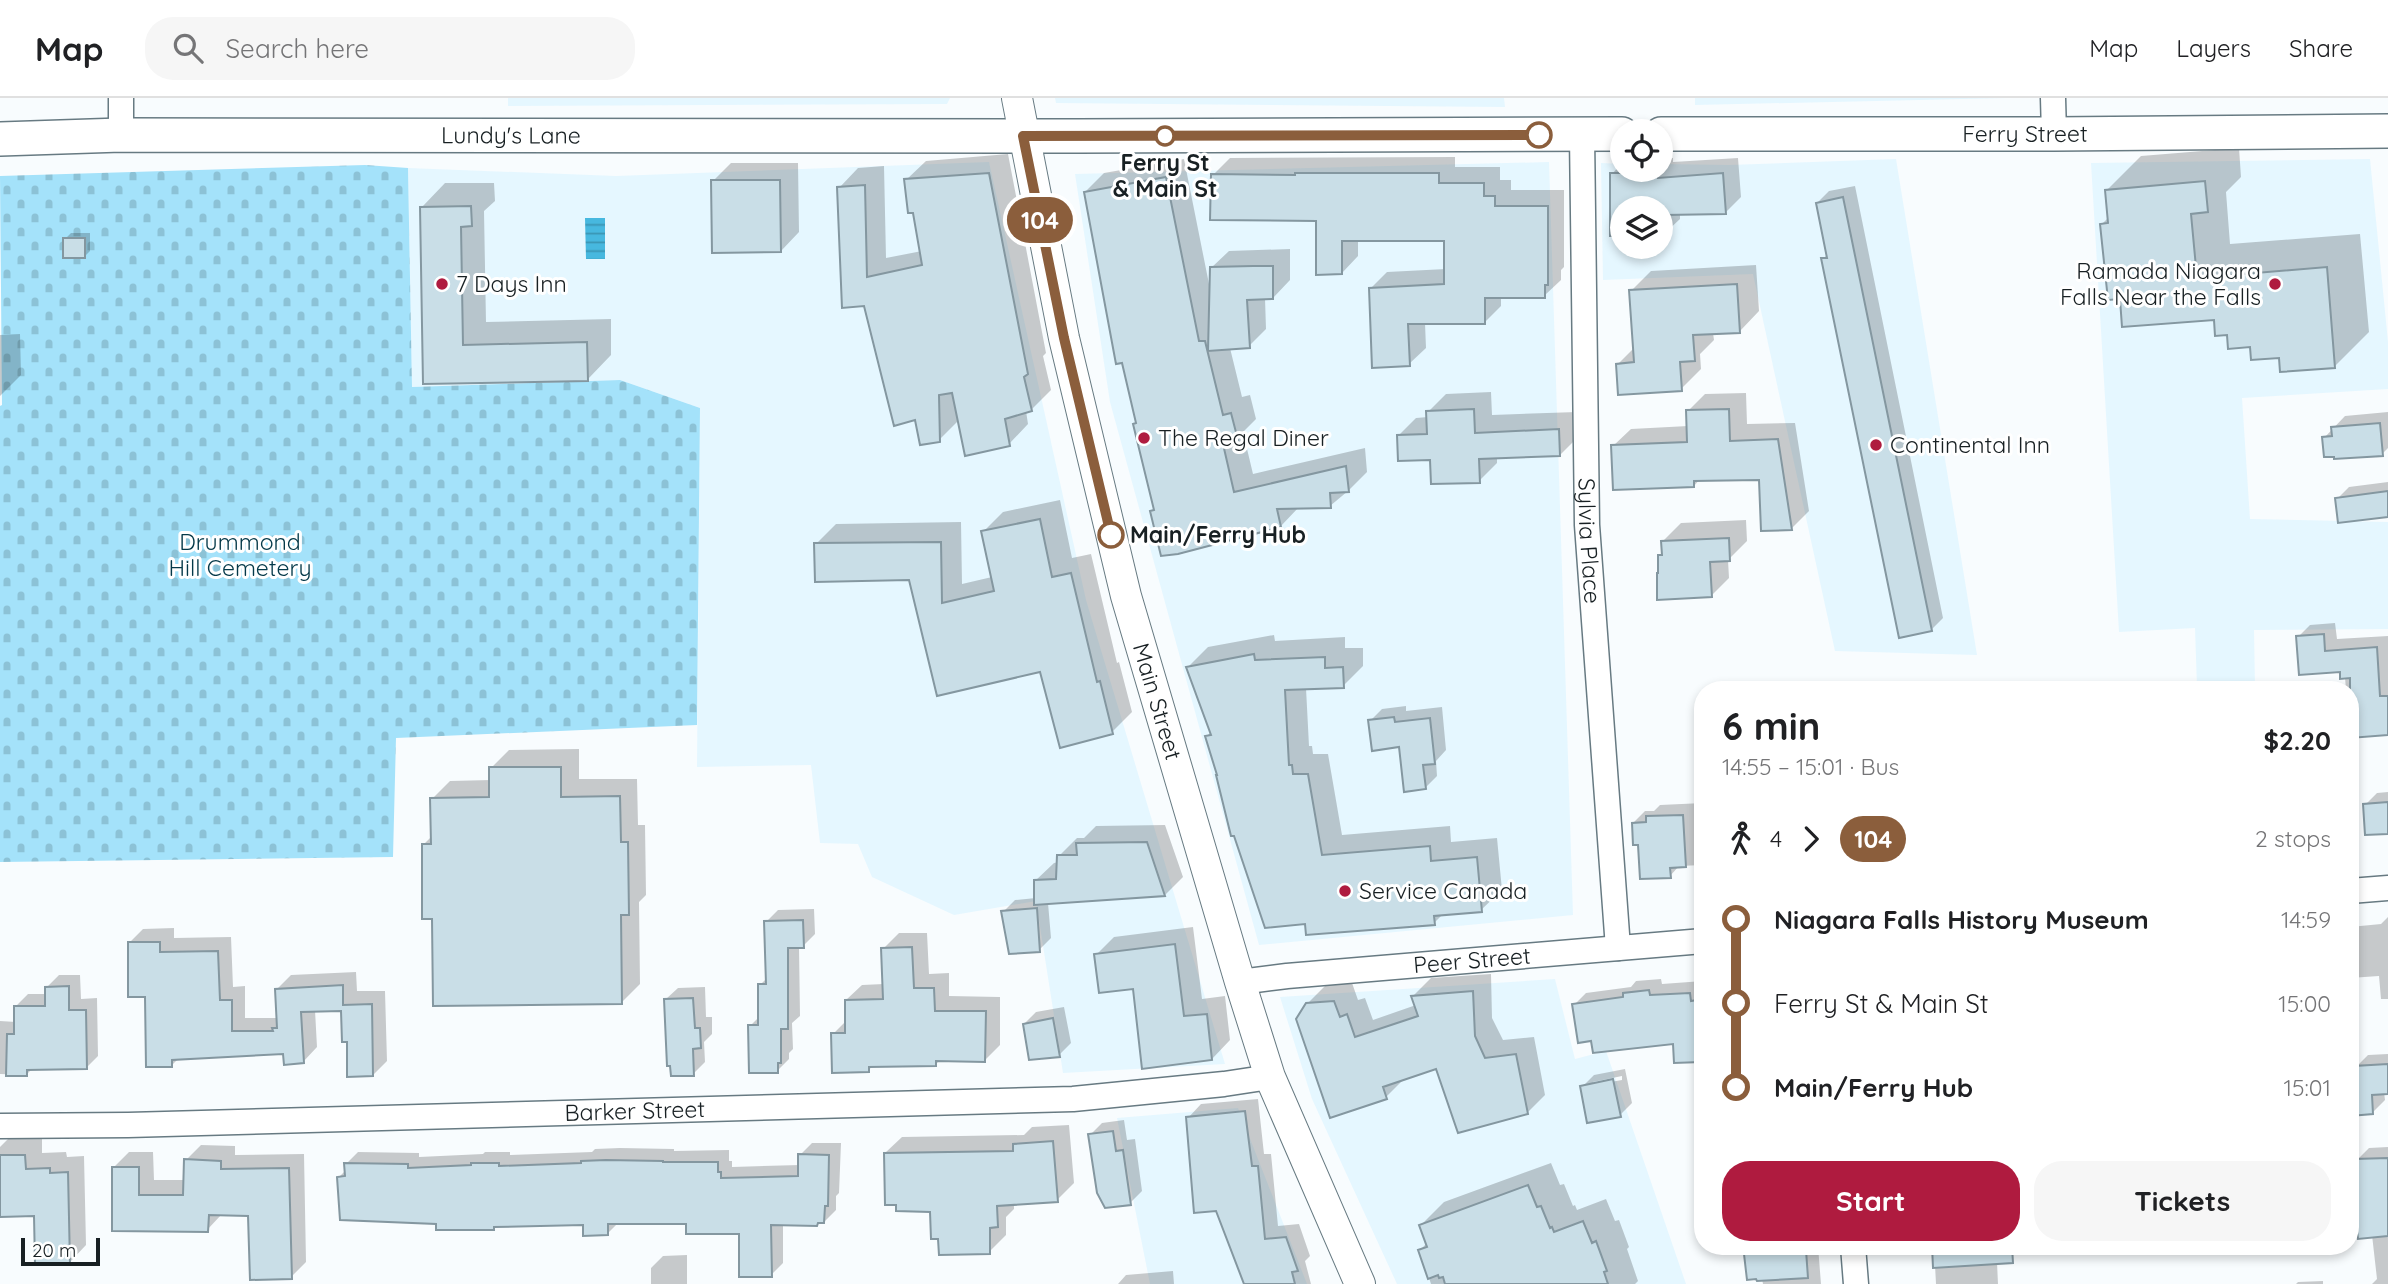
<!DOCTYPE html>
<meta charset="utf-8">
<style>
:root{--surface:#fff;--page:#f6f6f6;--text:#202124;--muted:#757577;--line:#e0e0e0;--accent:#af1b3f}
body{margin:0;font-family:Quicksand,sans-serif;background:var(--page);color:var(--text);height:100vh;display:flex;flex-direction:column;font-size:26px;white-space:nowrap}
*{box-sizing:border-box;margin:0}
p{font-size:23px;color:var(--muted)}
.icon{flex:none;width:38px;height:38px;fill:none;stroke:currentColor;stroke-width:2;stroke-linecap:round;stroke-linejoin:round}
.map{position:relative;flex:1;overflow:hidden}
.side{position:absolute;left:1694px;top:583px;width:665px;height:574px;display:flex;flex-direction:column;background:var(--surface);border-radius:28px;box-shadow:0 4px 10px #0003}
.side>*{flex:none}
.badge{padding:0 14px;border-radius:23px;font-size:24px;line-height:46px}
.tools{position:absolute;left:1610px;top:21px;display:grid;gap:14px}
.tools a{display:grid;place-items:center;width:63px;height:63px;border-radius:50%;background:var(--surface);box-shadow:0 4px 10px #0003;font-size:35px}
.scale{position:absolute;left:21px;bottom:18px;width:79px;box-sizing:border-box;padding-left:7px;border:4px solid #182023;border-top:0;font-size:19px;line-height:24px;white-space:nowrap;color:#182023;-webkit-text-stroke:5px #fff;paint-order:stroke}
.map>.badge{position:absolute;translate:-50% -50%;box-shadow:0 0 0 4px #fff}
.legs{display:flex;align-items:center;gap:10px;height:77px;padding:0 28px;font-size:23px}
.legs p{margin-inline-start:auto}
.overview{display:flex;align-items:center;justify-content:space-between;height:119px;padding:0 28px}
h1{font-size:38px;font-weight:700;line-height:52px}
.primary-button{display:flex;gap:14px;margin-top:auto;padding:14px 28px}
.primary-button a{flex:1;height:80px;border-radius:28px;background:var(--accent);color:#fff;font-size:28px;font-weight:700;line-height:80px;text-align:center}
.primary-button a+a{background:var(--page);color:var(--text)}
ul{padding:0 28px;list-style:none}
li{display:flex;align-items:center;gap:24px;height:84px;font-size:26px}
li i{display:grid;place-items:center;width:10px;height:100%;margin:0 9px;background:currentColor}
li i::after{content:'';width:18px;height:18px;margin:-9px;border:5px solid;border-radius:50%;background:var(--surface)}
li p{margin-inline-start:auto}
li:first-child i{background:linear-gradient(#0000 50%,currentColor 0)}
li:last-child i{background:linear-gradient(currentColor 50%,#0000 0)}
header{display:flex;align-items:center;gap:42px;box-sizing:border-box;height:98px;padding:0 35px;background:var(--surface);border-bottom:2px solid var(--line)}
header strong{font-size:33px}
nav{display:flex;gap:38px;margin-inline-start:auto;font-size:24px}
.search{width:490px;height:63px;background:var(--page);display:flex;align-items:center;gap:18px;box-sizing:border-box;padding:0 24px;border-radius:28px;color:var(--muted);font-size:26px}
.map>svg:first-child{display:block}
.built{fill:#e5f7ff;fill-rule:evenodd}
.cemetery{fill:url(#cemetery-stones)}
.water{fill:url(#water-rules)}
.shadow{fill:#0003;fill-rule:evenodd}
.building{fill:#c9dee7;stroke:#8497a0;stroke-width:2}
.lines{fill:none;stroke-linecap:round;stroke-linejoin:round}
.minor-casing{stroke:#677a82;stroke-width:27}
.tertiary-casing{stroke:#677a82;stroke-width:32}
.secondary-casing{stroke:#677a82;stroke-width:36}
.minor{stroke:#fff;stroke-width:24}
.tertiary{stroke:#fff;stroke-width:30}
.secondary{stroke:#fff;stroke-width:33}
.line-1-casing{stroke:#fff;stroke-width:16}
.line-1{stroke:#8b5e3c;stroke-width:10}
.stop-1-dot{fill:#fff;stroke:#8b5e3c;stroke-width:3.5}
.poi-dot{fill:#af1b3f;stroke:#fff;stroke-width:2.5}
.labels{text-anchor:middle;stroke-width:6;stroke-linejoin:round;paint-order:stroke}
.street-label{font-size:23px;fill:#182023;stroke:#fff}
.stop-label{font-size:23px;font-weight:bold;fill:#182023;stroke:#fff}
.poi-label{font-size:23px;fill:#182023;stroke:#fff;text-anchor:start}
.park-label{font-size:23px;fill:#043949;stroke:#fff}
</style>
<header>
<strong>Map</strong>
<div class="search"><svg class="icon" aria-label="search" viewBox="0 0 24 24"><circle cx="10" cy="10" r="6"/><path d="M15 15l6 6"/></svg>Search here</div>
<nav><a>Map</a><a>Layers</a><a>Share</a></nav>
</header>
<div class="map">
<svg width="2388" height="1186" viewBox="0 0 2388 1186">
<defs>
<pattern id="cemetery-stones" width="16" height="16" patternUnits="userSpaceOnUse" patternTransform="scale(1.75)"><rect width="16" height="16" fill="#a4e2fa"/><path d="M2 7V4a2 2 0 0 1 4 0v3zM10 15v-3a2 2 0 0 1 4 0v3z" fill="#8cc2d6"/></pattern>
<pattern id="water-rules" width="6" height="5" patternUnits="userSpaceOnUse" patternTransform="scale(1.75)"><rect width="6" height="5" fill="#47b8df"/><path d="M0 2.5h6" fill="none" stroke="#3a95b4"/></pattern>
</defs>
<rect width="100%" height="100%" fill="#f8fcfe"/>
<path class="built" d="M508,0h442l-3,6 -439,2z
M1055,0h449l1,9 -449,-4z
M1695,0h312l-312,7z
M1896,61l81,496 -142,-4 -82,-377 -150,6 -2,-117 21,1v6h39v-6l68,1zM1622,110h39v39h-39z
M2370,61l18,183v47l-146,9 8,121 138,3v107l-134,1 1,58 -58,-1 -2,-59 -76,4 -28,-469z
M989,64l97,438 139,464 -162,9 -27,-172 -82,14 -82,-38 -14,-33 -38,-1 -9,-78 -114,2 3,-359 -80,-28 -208,7 -4,-219 208,8z
M1549,64l24,753 -314,30 -149,-543 -35,-228z
M1555,881l20,80 31,-8 80,233h-289l-85,-185 -32,-102z
M1238,1010l69,176h-157l-33,-166z"/>
<path class="cemetery" d="M365,67l43,3 4,219 208,-7 80,28 -3,317 -301,13 -3,119 -393,5v-456l2,-1 -2,-229z"/>
<path class="water" d="M585,120h20v41h-19z"/>
<path class="shadow" d="M2239,50l2,29 -15,15 4,52 130,-10 9,98 -34,34 -55,-10 -29,-10 -23,-13 -13,-15 -93,-21 -20,-73 8,-8 -3,-26 34,-34z
M1008,56l38,199 -3,3 8,34 -20,20 -5,1 2,13 -19,20 -50,-24 -20,20 -22,-22 -22,6 -56,-236 19,-20 26,-2 2,92 36,-7 -16,-71 20,-19z
M1455,59v10h45v13h11v10h53v77l-3,3v10l-17,16h-43v10l-17,17h-59l1,25 -17,16 -38,-76 16,-16 59,-3 -1,-29h-87v16l-16,17 -24,-54 -105,-44 17,-17z
M1661,60h12v4l65,-4 3,39 -16,16h-45v6l-16,15h-3v-26h-39v26h-10v-60l10,-11v7h39z
M1184,61l25,125 2,-16 18,-17 61,-2v31l-17,18h-8l1,31 -17,17 -19,2 12,49 8,-2 6,24 -13,13 10,42 112,-26 2,24 -19,19 -18,15 -31,1 -18,19 -129,-14 4,-4 -18,-86 -53,-230 19,-19z
M731,65h67l1,69 -18,19 -68,-70z
M445,85h49l1,18 -11,10 2,111 125,-3v36l-23,24 -163,3 -3,-175z
M1855,88l88,432 -12,12 -108,-371 5,-5 -11,-51 12,-12z
M71,135h19v18l-6,6 -19,-18z
M1756,167l3,46 -19,20 -27,2 1,7 -14,14 1,15 -20,20 -63,-25 16,-16 -3,-57 20,-20z
M20,236l1,41 -21,21v-61z
M1491,294l1,23 85,-3 1,25 -18,18 -63,2v6l-18,18 -47,-22 -34,-23 18,-18 12,-1v-5l18,-18z
M1746,295l1,31 48,-1 14,88 -17,17 -31,-50 -61,1 -6,7 -81,-40 18,-17 57,-3v-15l17,-17z
M2388,314v36l-6,6 -58,-16 21,-22z
M2388,384v33l-51,-16 12,-12z
M1060,402l12,58 19,-4 26,109 2,-1 13,50 -20,20 -71,-62 -103,24 -27,-115 -95,-35 20,-20 125,-2 1,62 30,-7 -9,-45 20,-20z
M1746,422l1,21 -19,19 1,18 -18,18 -51,-40 4,-4 -1,-11 18,-18z
M2335,525l2,16 51,-3v97l-38,-43h-4l-1,-13 -3,-6 -44,-34 12,-12z
M1274,537l1,6 70,-4v11h18v18l-20,20 -37,2 3,58h3l1,8h15l14,81 108,-9 1,16 46,-4 5,52 -21,20 -38,4 -9,9 -127,-1 -89,-146 -11,-40 5,-5 -24,-64 20,-20z
M1406,608v5l36,-4 4,43 -10,11 1,15 -12,12 -24,-42 -31,-25 12,-12z
M579,651v30h58l1,46h7l1,70 -7,7 1,82 -18,18 -189,-85 -10,-72 9,-9v-37l18,-18 41,-1v-12l18,-18z
M2388,694v40l-23,-27 12,-12z
M1703,705v62l-24,1 -9,10 -31,-33 -6,-20 12,-12h9l6,-6z
M1165,727l18,52 -18,18 -117,8 3,35 -12,12 -36,-38 12,-12 21,-2 -1,-17 19,-18 5,-1v-6l18,-18h7l12,-12z
M814,811l1,25 -12,12h-4l1,70 -8,7 1,26 -4,4v6l-12,12 -27,-45 10,-10v-31l8,-8 -2,-55 12,-12z
M2388,819v82h-7l-2,-23 -29,2v-51l31,-3z
M1193,829l9,72 23,-3 5,44 -18,19 -78,-72 -38,-32 18,-18z
M174,830v10l57,-1 2,50 12,-1v32h34l-2,-29 14,-14 65,-3 1,19h28l2,70 -14,14 -25,-35 -5,-31 -28,1 2,37 -14,15 -18,-10 -106,6 -7,7 -43,-122 14,-14z
M899,835h28l2,41 20,-1v23l51,1v48l-15,15h-45l-4,4 -63,1 -4,5 -36,-36 14,-14 -1,-20 16,-15 22,-1 -1,-35z
M1491,876l1,44 11,22 31,-3 11,58 -18,18 -90,-46 -33,12 -18,18 -79,-93 19,-19 26,-2 6,17 7,-2 8,22 43,-15 -3,-9 18,-18z
M59,877h21l1,24 16,-1 1,58 -12,12 -54,1 -6,6 -26,-1v-53l16,1v-16l12,-12h19v-7z
M1661,881l1,5 41,-3v76l-3,3 -26,-18 -81,-3 -19,-34 12,-12 45,-6 5,-6z
M705,889l1,30h6v17l-8,8 1,20 -12,12 -27,-75 12,-11z
M1064,909l7,36 -12,12 -35,-31 12,-12z
M2388,956v38h-4l1,8 -12,12 -23,2v-29l7,-4 -1,-14 12,-12z
M1625,971l7,34 -12,12 -38,-28 12,-12zM1622,978v4l-29,5v-3z
M1258,1001l6,55h7l7,72 21,-2 11,32 -5,5 6,23h-65l-58,-166 13,-14z
M1124,1022l3,20 8,-1 7,52 -12,12 -40,-68 12,-12z
M1069,1027l5,58 -17,17 -43,3v6l-8,8v18l-17,17 -49,-15 -8,-27 -47,-57 17,-16 122,-2 8,-8z
M42,1040v15l24,-1 1,5 17,-1 2,89 -16,17 -34,-48 -36,2v-69l8,-8z
M812,1045h29l-2,50 -3,3v14l-12,12 -41,2v39l-12,12 -30,-42 -54,-11h-68l-11,11 -23,-10 -88,2 -4,4 -56,-7 -98,-45 7,-7v-6l12,-12 61,1v4l64,-3 2,-2h25v3l82,-3 3,-3 25,-1 54,1v2l55,-1v11h3v6l68,-2v-10z
M201,1047l34,1v9l69,-1 2,108 -15,15 -41,-62 -28,-1 -15,16h-93v-63l15,-15h24l1,28h31l1,-20z
M2388,1049v137h-16l5,-5 -5,-44 -16,-23 4,-3 -3,-49 12,-12z
M1551,1065l9,22 4,-1 9,22 2,-1 2,5 29,-11 9,22 4,-1 10,27 -2,2 11,32 -3,3h-204l-11,-34 7,-7 -6,-18 23,-23z
M1746,1148h72l3,38h-58l-1,-5 -4,-2 -10,1z
M1934,1148h81v3l-12,12 -6,1 1,22h-62z
M687,1157v29h-36v-16l12,-12z
M1173,1173l1,13h-56l8,-9z
M2323,1183v3h-27l2,-2z"/>
<path class="building" d="M989,75l39,201 -4,3 8,34 -27,8 5,27 -45,10 -13,-63 -13,2 1,47 -20,3 -5,-25 -21,6 -30,-120 -22,2 -5,-121 28,-2 2,92 55,-12 -9,-52h-5l-4,-34z
M1295,75h144v10h45v13h11v10h53v79h-3v13h-60v26h-77l2,42 -38,2 -3,-80 75,-4v-43h-102v33l-26,1v-54l-106,-1 1,-46 84,1z
M1610,75h48v5l65,-5 3,41 -61,1v21h-4v-28h-39v28h-12z
M1166,79l33,164h6l18,74 8,-2 7,27 -15,4 11,48 112,-26 3,26 -19,1 1,15 -54,1 4,18 -103,27 -17,2 -11,-45 4,-1 -21,-86 3,-1 -14,-60 -6,1 -32,-172z
M711,82h69l1,72 -69,1z
M2205,83l3,31 -17,2 6,64 130,-11 8,101 -55,4 -1,-14 -28,2 -1,-13 -22,2 -1,-14 -12,1 -1,-16 -92,7 -2,-28 -12,1 -8,-76 8,-1 -3,-33z
M1843,99l89,434 -33,7 -78,-380h6l-11,-55z
M471,108l1,20 -11,1 2,118 124,-3 1,39 -165,3 -3,-177z
M63,140h22v20h-22z
M1253,168h20v33l-26,1 3,48 -42,3 2,-84z
M1737,186l3,49 -47,2 2,26 -15,1 2,29 -64,4 -2,-31 18,-2 -5,-72z
M1474,311l1,24 84,-4 1,27 -81,3 1,24 -49,1 -1,-24 -32,1 -1,-26 30,-1 -1,-23z
M1729,311l1,32 48,-2 14,91 -31,1 -2,-51 -65,1v6l-81,3 -2,-45 76,-3 -1,-32z
M2380,325l3,33 -49,3v-2h-10l-2,-20 10,-1 -1,-9z
M2388,393v26l-50,6 -3,-25z
M1040,421l12,58 19,-4 26,109 3,-1 13,53 -53,14 -20,-76 -103,24 -28,-116 -94,2 -1,-39 127,-1 1,61 52,-12 -13,-60z
M1729,440l1,23 -20,1 2,35 -55,3v-27h1v-18h4l-1,-14z
M2324,536l1,17 52,-4 3,49h8v39l-38,3v-60l-10,1v-7l-41,3 -3,-39z
M1254,556l1,6 70,-3v11l18,-1 1,21 -59,2 4,75h3l1,9h15l14,81 108,-9 1,15 46,-4 5,55 -48,4 1,9 -129,10 -1,-11 -40,4 -31,-92h-3l-15,-61h1l-12,-39 6,-1 -25,-68z
M1394,619l1,5 35,-4 5,46 -12,1 3,24 -22,3 -5,-45 -27,4 -4,-31z
M489,669h72v30l59,-1 1,46h7l1,73h-8l1,89 -189,2 -1,-87h-10v-75h9l-1,-46 59,-1z
M2388,704v32l-23,1 -2,-31z
M1683,717l3,52 -16,1 1,10 -31,1 -2,-34h-5l-1,-22 14,-1v-6z
M1147,744l18,54 -131,9v-25l22,-1 1,-24h20l-1,-12z
M1037,810l3,44 -31,2 -8,-43z
M803,822l1,28h-16v81h-7v34h-3v10h-29l-1,-48h10v-41h8l-2,-63z
M128,844h32v10l58,-1 2,49h12v31h41l-1,-3h5l-2,-39 68,-4v20l29,-1 1,72 -26,1v-35h-5l-1,-31 -40,1 3,51 -20,2 -1,-11 -111,6v7h-26l-1,-70h-17z
M1175,846l9,72 23,-2 5,46 -70,9 -9,-80 -34,4 -5,-39z
M912,849l2,41h20l1,23h51l-1,51 -49,-1v5l-67,1v5l-37,1 -1,-40h14v-33l38,-1 -2,-51z
M69,888v24h17l1,59 -60,1v6h-21l1,-42h7v-28h31v-19z
M1649,892l1,5 40,-2 1,8 6,-1 4,62 -27,1 -1,-19 -80,9 -2,-12 -13,2 -6,-39 51,-7v-4z
M1473,893l2,45 10,22 31,-4 12,60 -70,19 -22,-64 -53,18 4,12 -57,19 -34,-99 10,-16 28,-2 6,16 7,-3 8,23 63,-21 -7,-20z
M693,900l2,30h5l1,20 -8,1 1,27h-23l-1,-10h-3l-3,-67z
M1053,920l7,39 -31,3 -6,-36z
M2388,966v30l-16,1 1,19 -23,2v-24l6,-1 -2,-25z
M1613,981l8,38 -34,6 -7,-37z
M1245,1013l7,55h6l7,73 21,-2 12,34 -6,1 3,12h-51l-28,-73 -22,2 -8,-96z
M1113,1033l3,20 7,-1 8,55 -26,3 -8,-15 -9,-59z
M1053,1043l5,61 -61,4 1,21 -8,1v26l-51,1 -1,-16h-7l-1,-27 -34,-1v-6h-11l-1,-52 129,-2v-7z
M798,1056l31,1 -1,51h-3l-1,17h-6l-1,3 -46,-1 1,52h-33v-43h-53v-10h-78v11l-25,1v-11l-89,2v3h-58v-6l-96,-4 -3,-43 8,-1 -1,-13 64,1v4l63,-3v-2h28v3l82,-3v-2l25,-1 57,1v1h55v10h3v6l77,-2z
M0,1057h25l1,14 24,-1v5l18,-1 2,92 -35,1 -1,-49 -34,1z
M2388,1060v78l-30,3 -3,-27 3,-1 -3,-52z
M184,1061l37,2v8l68,-1 3,111 -42,1 -2,-64 -39,-1 -1,17 -96,-1v-64h27v28h44z
M1528,1087l9,22 4,-1 9,22 2,-1 2,5 29,-11 9,22 4,-2 11,30 -3,1 4,12h-163l-2,-7 -4,1 -1,-3 -10,4 -10,-29 9,-3 -8,-22z
M1932,1148h80l1,17 -80,5z
M1806,1152l2,28 -51,3 -1,-2 -9,1 -3,-26z"/>
<g class="lines">
<g class="minor-casing">
<g id="minor">
<path d="M121,0v37"/>
<path d="M2053,0l1,36"/>
<path id="s1" d="M1582,37l5,390 31,423"/>
<path d="M2350,793l38,-3"/>
<path id="s2" d="M1240,884l47,-6 416,-35"/>
<path id="s3" d="M0,1028l128,-1 945,-26 151,-15 46,-7"/>
<path d="M1853,1148l3,38"/>
</g>
</g>
<g class="tertiary-casing">
<g id="tertiary">
<path id="s4" d="M1017,0l47,240 62,258 114,386 30,95 90,207"/>
</g>
</g>
<g class="secondary-casing">
<g id="secondary">
<path id="s5" d="M1661,36h393l334,-3"/>
<path id="s6" d="M0,41l121,-4 957,1 544,-2"/>
</g>
</g>
<use href="#minor" class="minor"/>
<use href="#tertiary" class="tertiary"/>
<use href="#secondary" class="secondary"/>
</g>
<g class="lines">
<g class="line-1-casing">
<path id="line-1" d="M1111,437l-47,-197 -41,-202 516,-1"/>
</g>
<use href="#line-1" class="line-1"/>
</g>
<g class="stop-1-dot">
<circle cx="1539" cy="37" r="12"/>
<circle cx="1165" cy="38" r="9"/>
<circle cx="1111" cy="437" r="12"/>
</g>
<g class="poi-dot">
<circle cx="442" cy="186" r="7"/>
<circle cx="2275" cy="186" r="7"/>
<circle cx="1144" cy="340" r="7"/>
<circle cx="1876" cy="347" r="7"/>
<circle cx="1345" cy="793" r="7"/>
</g>
<g class="labels">
<g class="street-label">
<text dy="8" stroke="none"><textPath href="#s5" startOffset="364">Ferry Street</textPath></text>
<text dy="8" stroke="none"><textPath href="#s6" startOffset="511">Lundy's Lane</textPath></text>
<text dy="8" stroke="none"><textPath href="#s1" startOffset="406">Sylvia Place</textPath></text>
<text dy="8" stroke="none"><textPath href="#s4" startOffset="620">Main Street</textPath></text>
<text dy="8" stroke="none"><textPath href="#s2" startOffset="233">Peer Street</textPath></text>
<text dy="8" stroke="none"><textPath href="#s3" startOffset="635">Barker Street</textPath></text>
</g>
<g class="stop-label">
<text x="1165" y="73">Ferry St<tspan x="1165" dy="26">&amp; Main St</tspan></text>
<text x="1130" y="445" text-anchor="start">Main/Ferry Hub</text>
</g>
<g class="poi-label">
<text x="2261" y="181" text-anchor="end">Ramada Niagara<tspan x="2261" dy="26">Falls Near the Falls</tspan></text>
<text x="456" y="194">7 Days Inn</text>
<text x="1158" y="348">The Regal Diner</text>
<text x="1890" y="355">Continental Inn</text>
<text x="1359" y="801">Service Canada</text>
</g>
<g class="park-label">
<text x="240" y="452">Drummond<tspan x="240" dy="26">Hill Cemetery</tspan></text>
</g>
</g>
</svg>
<div class="tools">
<a><svg class="icon" aria-label="locate" viewBox="0 0 24 24"><circle cx="12" cy="12" r="6"/><path d="M12 2v4M12 18v4M2 12h4M18 12h4"/></svg></a>
<a><svg class="icon" aria-label="layers" viewBox="0 0 24 24"><path d="M12 4l9 5-9 5-9-5zM3 14l9 5 9-5"/></svg></a>
</div>
<div class="scale">20 m</div>
<b class="badge" style="left:1040px;top:122px;background:#8b5e3c;color:#fff">104</b>
<section class="side">
<div class="overview"><div><h1>6 min</h1><p>14:55 – 15:01 · Bus</p></div><b>$2.20</b></div>
<div class="legs"><svg class="icon" aria-label="walk" viewBox="0 0 24 24"><circle cx="13" cy="4" r="2"/><path d="M13 8l-2 6 4 7M11 14l-3 7M7 12l3-4h3l4 4"/></svg>4<svg class="icon" aria-label="forward" viewBox="0 0 24 24"><path d="M9 5l7 7-7 7"/></svg><b class="badge" style="background:#8b5e3c;color:#fff">104</b><p>2 stops</p></div>
<ul>
<li><i style="color:#8b5e3c"></i><b>Niagara Falls History Museum</b><p>14:59</p></li>
<li><i style="color:#8b5e3c"></i><span>Ferry St &amp; Main St</span><p>15:00</p></li>
<li><i style="color:#8b5e3c"></i><b>Main/Ferry Hub</b><p>15:01</p></li>
</ul>
<div class="primary-button"><a>Start</a><a>Tickets</a></div>
</section>
</div>
